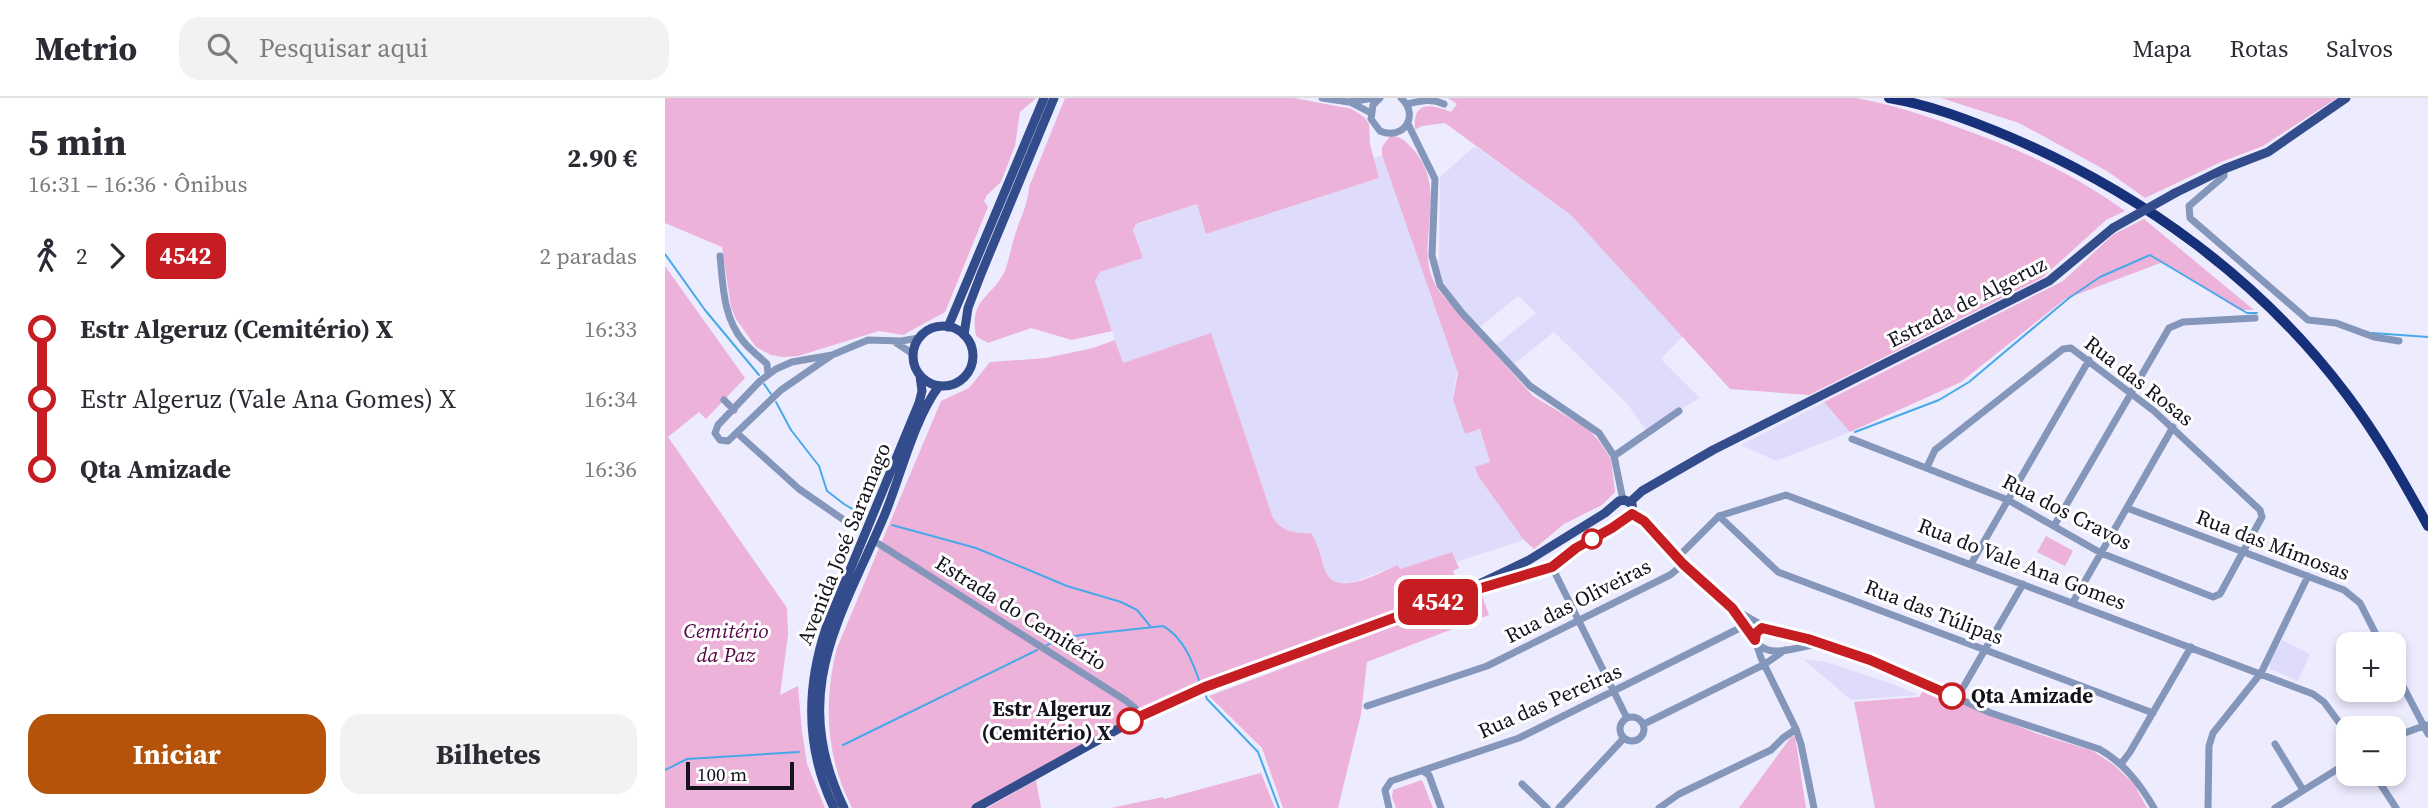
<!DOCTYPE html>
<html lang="pt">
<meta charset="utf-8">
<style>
:root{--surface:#fff;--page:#f2f2f3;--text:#2b2b33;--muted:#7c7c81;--line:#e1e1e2;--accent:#b45309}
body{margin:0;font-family:"Source Serif 4",serif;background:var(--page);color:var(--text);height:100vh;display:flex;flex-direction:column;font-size:26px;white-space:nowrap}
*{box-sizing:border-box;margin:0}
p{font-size:23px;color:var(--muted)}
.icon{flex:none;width:38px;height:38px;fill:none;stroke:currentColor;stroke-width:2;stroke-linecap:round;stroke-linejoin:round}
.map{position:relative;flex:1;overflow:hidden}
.sheet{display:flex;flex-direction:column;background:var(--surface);width:665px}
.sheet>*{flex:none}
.badge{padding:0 14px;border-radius:10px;font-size:24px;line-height:46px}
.buttons{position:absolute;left:1671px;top:534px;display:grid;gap:14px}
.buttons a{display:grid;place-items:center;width:70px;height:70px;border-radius:14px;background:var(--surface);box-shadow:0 4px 10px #0003;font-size:35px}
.scale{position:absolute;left:21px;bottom:18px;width:108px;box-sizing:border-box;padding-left:7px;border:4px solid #14131d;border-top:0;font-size:19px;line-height:24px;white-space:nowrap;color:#14131d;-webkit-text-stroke:5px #fff;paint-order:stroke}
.map>.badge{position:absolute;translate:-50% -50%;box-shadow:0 0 0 4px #fff}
.legs{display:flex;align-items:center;gap:10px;height:77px;padding:0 28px;font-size:23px}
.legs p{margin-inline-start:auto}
.summary{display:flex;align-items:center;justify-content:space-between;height:119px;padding:0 28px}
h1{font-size:38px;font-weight:700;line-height:52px}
.primary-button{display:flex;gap:14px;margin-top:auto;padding:14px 28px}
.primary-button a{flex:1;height:80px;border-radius:21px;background:var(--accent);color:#fff;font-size:28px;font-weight:700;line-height:80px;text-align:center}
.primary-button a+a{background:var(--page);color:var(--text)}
ul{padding:0 28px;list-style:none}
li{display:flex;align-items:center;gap:24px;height:70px;font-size:26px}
li i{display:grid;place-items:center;width:10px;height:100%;margin:0 9px;background:currentColor}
li i::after{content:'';width:18px;height:18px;margin:-9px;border:5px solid;border-radius:50%;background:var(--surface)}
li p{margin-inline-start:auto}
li:first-child i{background:linear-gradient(#0000 50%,currentColor 0)}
li:last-child i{background:linear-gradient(currentColor 50%,#0000 0)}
header{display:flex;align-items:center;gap:42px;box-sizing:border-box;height:98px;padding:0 35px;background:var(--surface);border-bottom:2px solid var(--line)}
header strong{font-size:33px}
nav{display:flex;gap:38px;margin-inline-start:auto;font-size:24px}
.search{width:490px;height:63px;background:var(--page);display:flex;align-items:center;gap:18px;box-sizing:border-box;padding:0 24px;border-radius:21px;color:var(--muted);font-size:26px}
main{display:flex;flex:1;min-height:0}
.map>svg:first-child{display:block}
.built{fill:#dfdcfb}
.green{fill:#edb2da}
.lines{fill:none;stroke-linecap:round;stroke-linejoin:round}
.stream{stroke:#48a9e9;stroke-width:2}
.minor{stroke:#8596bb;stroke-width:7}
.major{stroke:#324c8c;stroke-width:9}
.highway{stroke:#163079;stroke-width:10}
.major-bridge{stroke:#324c8c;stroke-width:9}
.line-1-casing{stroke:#fff;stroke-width:16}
.line-1{stroke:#c61d23;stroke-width:10}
.stop-1-dot{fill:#fff;stroke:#c61d23;stroke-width:3.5}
.labels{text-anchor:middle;stroke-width:6;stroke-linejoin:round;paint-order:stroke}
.street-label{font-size:21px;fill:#14131d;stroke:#fff}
.park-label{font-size:21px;font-style:italic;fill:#530443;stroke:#fff}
.stop-label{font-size:21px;font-weight:bold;fill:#14131d;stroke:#fff;text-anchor:start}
</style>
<header>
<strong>Metrio</strong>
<div class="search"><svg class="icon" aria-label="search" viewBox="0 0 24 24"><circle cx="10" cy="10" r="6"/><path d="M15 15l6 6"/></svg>Pesquisar aqui</div>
<nav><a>Mapa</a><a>Rotas</a><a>Salvos</a></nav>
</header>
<main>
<section class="sheet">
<div class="summary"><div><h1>5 min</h1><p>16:31 – 16:36 · Ônibus</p></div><b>2.90 €</b></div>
<div class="legs"><svg class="icon" aria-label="walk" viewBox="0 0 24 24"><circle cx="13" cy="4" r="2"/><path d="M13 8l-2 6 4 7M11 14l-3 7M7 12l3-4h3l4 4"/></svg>2<svg class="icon" aria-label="forward" viewBox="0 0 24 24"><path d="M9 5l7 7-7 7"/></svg><b class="badge" style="background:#c61d23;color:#fff">4542</b><p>2 paradas</p></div>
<ul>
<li><i style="color:#c61d23"></i><b>Estr Algeruz (Cemitério) X</b><p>16:33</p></li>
<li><i style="color:#c61d23"></i><span>Estr Algeruz (Vale Ana Gomes) X</span><p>16:34</p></li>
<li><i style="color:#c61d23"></i><b>Qta Amizade</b><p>16:36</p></li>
</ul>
<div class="primary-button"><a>Iniciar</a><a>Bilhetes</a></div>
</section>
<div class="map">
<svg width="1763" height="710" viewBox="0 0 1763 710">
<rect width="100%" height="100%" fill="#edebfe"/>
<path class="built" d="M810,48l96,69 112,121 -22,23 39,39 -54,32 -18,-25 -74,-73 -40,32 -18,-19 40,-32 -18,-17 -38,31 -15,-15 -18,-21 -8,-15 -3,-16 3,-1 1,-82z
M717,57l76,214 -5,25 12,40 15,-5 10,33 -14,5 2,9 46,64 -68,22 -5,-10 -51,17 -2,-4 -52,20 -9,-1 -10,-10 -16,-41 -14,1 -11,-4 -9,-5 -4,-7 -62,-184 -88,29 -28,-82 5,-9 42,-14 -9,-28 3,-5 61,-21 10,30 172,-56 -6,-20z
M1159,304l26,30 -74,29 -35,-16z
M1617,542l28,14 -12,27 -28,-12 -1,-5z
M1138,561l23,3 67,22 25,11 -67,5z"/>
<path class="green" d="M0,0h371l-16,14 -5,34 -14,36 -14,13 -3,6 4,6 -43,105 -42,23 -24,-4 -81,25 -15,1 -12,-2 -15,-8 -20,-28 -5,-12 -9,-60 -57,-24z
M400,0h229l58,11 13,9 4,6 1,20 9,34 -173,56 -9,-30 -61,20 -3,6 10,28 -43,14 -5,9 17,50 -40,9 -41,-12 -43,15 -12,-7c-7,-37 15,-38 28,-63 5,-12 7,-26 11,-38 5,-17 13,-30 14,-48z
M783,0h408c33,6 65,16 98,28 63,22 117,46 171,85l-19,9 -64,58 -233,117 -79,-6 -159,-174 -126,-92 -23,3 -7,4c-3,-30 16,-26 36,-18l6,-8z
M1276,0h396l-74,48 -42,16 -76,36 -38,-27 -88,-48z
M725,38c11,-1 16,6 23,13 30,34 12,71 15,111 1,12 5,21 11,31l94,105 55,33 11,12 12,18 4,33 -13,13 -38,19 -30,25 -10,-9 -46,-64 -3,-9 15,-5 -10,-33 -15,5 -12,-35 5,-26 -76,-218v-8z
M1479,121l110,91h-15l-76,-48 -98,37 -104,83 -111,50 -26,-30 239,-121 51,-47z
M0,168l80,112 -39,41 -7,-7 -31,25 119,171 1,27 -8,60 18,-9 4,46 5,32 18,44h-160z
M546,235l62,185c9,14 23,16 38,15 7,10 10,25 14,37 11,29 53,3 73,-5l2,4 52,-17 7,16 -6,3 4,9 -1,7 -252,97 -233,124h-119c-26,-51 -29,-104 -15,-160l104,-247 28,-13 21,-26 56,-4 47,-10 22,-8 8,23z
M1381,438l27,15 -8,15 -28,-14z
M816,495l8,22 -122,47 -6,52 -23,94h-55l-21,-60 -53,-52z
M1260,590l110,45 58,18 21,14 20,19 13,24h-272l-21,-106 65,-5z
M1130,638l11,72h-67l52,-71z
M596,675l14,35h-164l52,-11 1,2z
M371,682l5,28h-54z
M757,682l11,28h-37l-4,-11 1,-7z"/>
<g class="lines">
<path class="stream" d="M0,156l40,56 54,65
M1707,235l56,4
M99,286l7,10
M111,304l15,28 28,36 8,25 17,13 15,9
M1190,334l84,-32 30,-18 100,-84 31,-21 50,-22 97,58h10
M227,427l84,23 91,38 54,16 16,8 14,17
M382,547l12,-6 22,-4 82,-9c21,11 31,39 38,60
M539,593l3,8 51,53 21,56
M178,647l194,-95
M0,672l22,-11 112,-7"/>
<path class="minor" d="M657,0l27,4 25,-4
M715,0l-7,7 -2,14 9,12c24,10 40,-16 21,-33
M685,4l21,11
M742,6c14,-3 24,-6 37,0
M743,26l27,55 -3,77 8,29 22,28 68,73 69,47 15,23 9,44
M1559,71v7l-35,30 1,12 118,102 28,3 38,14 25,4
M55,158c3,29 3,61 23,85 7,9 16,15 24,23l1,10
M230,244l18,12
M167,257l-40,7 -16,7 -16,12 -42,44 -3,8 5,7 8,1 53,-51 51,-35 36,-15 33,1 18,-3
M59,302l10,10
M72,335l62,56 58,40
M1187,341l156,61 93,53 112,44 7,-3 42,-77 -2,-7 -106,-99 -83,-63 -8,1 -128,101 -8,17
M949,358l65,-45
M1462,410l217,82 16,13 21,41
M967,416l12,7 40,43 48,44 35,20 103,32 121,53 108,36c25,14 41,35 55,59
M1054,418l59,56 375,141
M1389,428l115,-198 14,-6 72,-4
M214,446l246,156 10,8 4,9
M1012,460l42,-42 67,-21 527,199 11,8 25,34
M1306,466l118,-204
M887,469l75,151
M1408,504l100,-175
M1069,512l21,30 6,18 35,71 5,15 13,64
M1091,544c15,18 40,4 60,3
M1729,571l34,65
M1292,600l66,-114
M702,608l120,-40 183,-91 14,-11
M955 631a12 12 0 1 1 24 0a12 12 0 1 1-24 0Z
M979,626l121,-60 20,-14
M1729,639l32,-12
M1610,646l28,46
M1456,666l9,-12 61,-105
M758,673l6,4 12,33
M1709,676l22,34
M857,686l25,24
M724,710l-4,-18 6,-9 128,-43 225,-112
M894,710l65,-70
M994,710l20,-14 92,-44 12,-12 13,-9
M1543,710l1,-62 4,-13 48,-60 47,-97
M1610,710l74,-46"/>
<path class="major" d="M1510,95l49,-24 44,-17 78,-54
M248 258a30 30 0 1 1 60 0a30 30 0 1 1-60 0Z
M283,229l96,-229
M299,237l4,-27 13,-34 73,-176
M965,404l12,-11 71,-41 336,-169 64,-53
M169,710c-28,-58 -28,-120 -8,-180l93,-225 3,-12 -2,-15
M179,710c-56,-117 -4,-188 41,-294 16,-39 29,-95 54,-128
M311,710l178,-99 51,-22 247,-90 100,-30 24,-19 54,-32 3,-5 -1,-7 -7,-4 -6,1 -14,12 -76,47 -77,37"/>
<path class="highway" d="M1224,0c42,7 83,23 121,39 131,56 251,143 337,258 31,41 56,86 81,131"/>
<path class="major-bridge" d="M1448,130l62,-35"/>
</g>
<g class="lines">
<g class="line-1-casing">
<path id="line-1" d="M465,623l75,-34 246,-90 101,-30 24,-19 36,-20 20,-14 12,7 39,43 49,44 23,32 1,-7 6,-5 46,11 62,21 82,36"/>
</g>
<use href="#line-1" class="line-1"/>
</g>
<g class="stop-1-dot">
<circle cx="927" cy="441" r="9"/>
<circle cx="1287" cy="598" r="12"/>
<circle cx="465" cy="623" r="12"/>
</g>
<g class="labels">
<g class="street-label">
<text transform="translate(1302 204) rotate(-27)" y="7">Estrada de Algeruz</text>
<text transform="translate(1474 283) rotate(38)" y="7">Rua das Rosas</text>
<text transform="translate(1402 414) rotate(27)" y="7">Rua dos Cravos</text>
<text transform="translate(179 446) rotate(-68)" y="7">Avenida José Saramago</text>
<text transform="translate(1608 447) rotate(21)" y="7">Rua das Mimosas</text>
<text transform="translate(1357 466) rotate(21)" y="7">Rua do Vale Ana Gomes</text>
<text transform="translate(913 503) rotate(-27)" y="7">Rua das Oliveiras</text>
<text transform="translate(1269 514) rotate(21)" y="7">Rua das Túlipas</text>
<text transform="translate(356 515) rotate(32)" y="7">Estrada do Cemitério</text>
<text transform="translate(885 603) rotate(-24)" y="7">Rua das Pereiras</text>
</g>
<g class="park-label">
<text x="61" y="540">Cemitério<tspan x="61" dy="24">da Paz</tspan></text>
</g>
<g class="stop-label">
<text x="1306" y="605">Qta Amizade</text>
<text x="446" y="618" text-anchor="end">Estr Algeruz<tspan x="446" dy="24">(Cemitério) X</tspan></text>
</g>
</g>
</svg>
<div class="buttons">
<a>+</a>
<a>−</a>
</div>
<div class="scale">100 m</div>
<b class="badge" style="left:773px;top:504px;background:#c61d23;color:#fff">4542</b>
</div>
</main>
